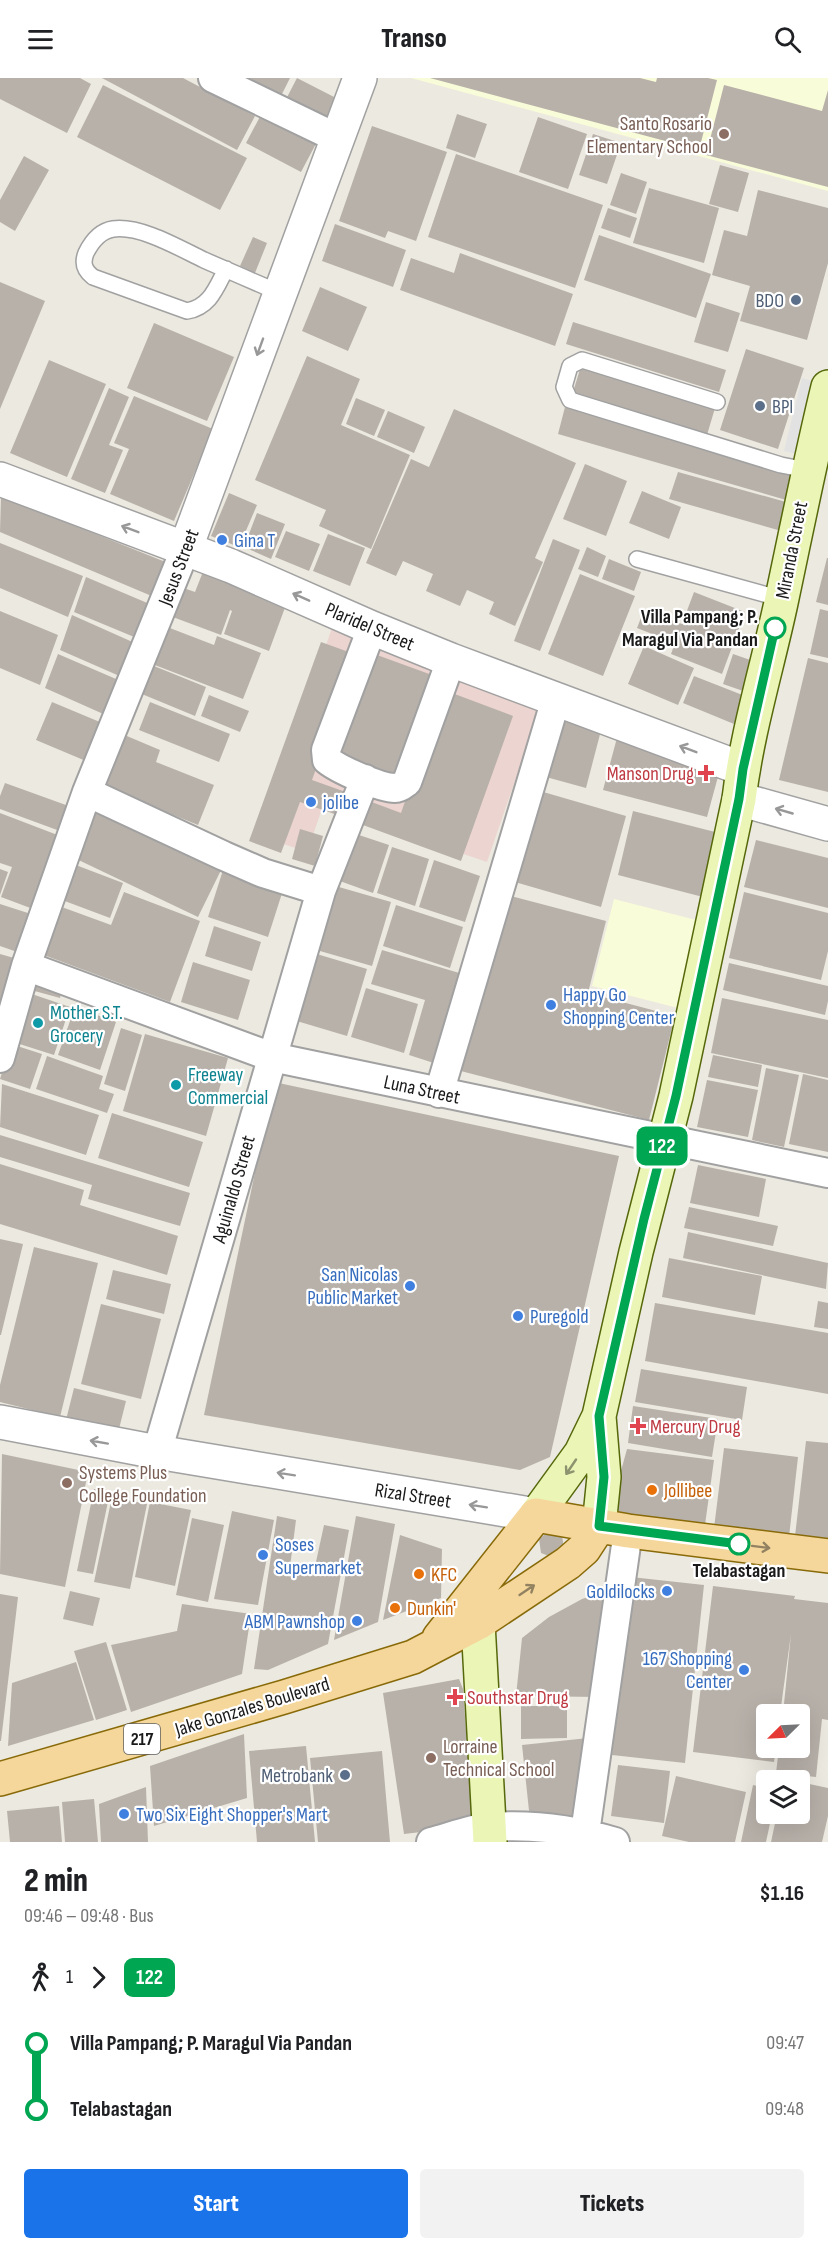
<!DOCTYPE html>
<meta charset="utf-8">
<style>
:root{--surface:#fff;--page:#f2f2f2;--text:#202124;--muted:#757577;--accent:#1a73e8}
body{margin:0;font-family:"Sofia Sans Condensed",sans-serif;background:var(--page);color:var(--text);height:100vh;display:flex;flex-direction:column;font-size:22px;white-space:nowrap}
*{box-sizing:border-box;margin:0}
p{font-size:20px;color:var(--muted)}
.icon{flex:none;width:33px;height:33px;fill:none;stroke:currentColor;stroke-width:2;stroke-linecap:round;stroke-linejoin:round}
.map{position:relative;height:1764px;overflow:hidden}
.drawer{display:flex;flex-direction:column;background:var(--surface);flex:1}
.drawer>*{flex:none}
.badge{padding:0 12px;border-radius:9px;font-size:21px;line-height:39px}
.needle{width:39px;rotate:246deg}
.fabs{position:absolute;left:756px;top:1626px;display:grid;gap:12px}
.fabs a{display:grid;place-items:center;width:54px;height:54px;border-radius:6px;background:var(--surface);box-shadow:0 6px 24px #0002;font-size:30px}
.map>.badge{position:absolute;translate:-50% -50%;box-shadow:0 0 0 3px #fff}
.legs{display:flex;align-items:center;gap:9px;height:66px;padding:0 24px;font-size:20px}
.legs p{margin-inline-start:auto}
.headline{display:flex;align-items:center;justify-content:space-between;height:102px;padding:0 24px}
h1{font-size:33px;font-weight:800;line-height:45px}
.button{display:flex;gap:12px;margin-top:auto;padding:12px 24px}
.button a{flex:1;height:69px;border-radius:6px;background:var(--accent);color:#fff;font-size:24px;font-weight:800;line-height:69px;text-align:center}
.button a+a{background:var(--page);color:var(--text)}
ul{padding:0 24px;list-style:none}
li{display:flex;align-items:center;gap:21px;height:66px;font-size:22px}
li i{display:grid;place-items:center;width:9px;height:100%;margin:0 8px;background:currentColor}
li i::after{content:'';width:15px;height:15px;margin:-8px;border:4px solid;border-radius:50%;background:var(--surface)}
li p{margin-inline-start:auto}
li:first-child i{background:linear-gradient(#0000 50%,currentColor 0)}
li:last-child i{background:linear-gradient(currentColor 50%,#0000 0)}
header{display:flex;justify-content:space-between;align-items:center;height:78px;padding:0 24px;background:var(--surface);font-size:27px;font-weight:800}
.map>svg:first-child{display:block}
.commercial{fill:#ecd4d0}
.education{fill:#f9fcd8}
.parking{fill:#e2e2e2}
.building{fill:#b8b1aa}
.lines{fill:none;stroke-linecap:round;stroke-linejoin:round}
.service-casing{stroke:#a1a1a1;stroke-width:18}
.minor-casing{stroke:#a1a1a1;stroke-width:32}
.tertiary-casing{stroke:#a1a1a1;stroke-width:36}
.secondary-casing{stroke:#55680b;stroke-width:36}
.primary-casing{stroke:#886a09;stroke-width:36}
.service{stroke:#fff;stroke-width:15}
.minor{stroke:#fff;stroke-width:28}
.tertiary{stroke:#fff;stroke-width:33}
.secondary{stroke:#ebf5b5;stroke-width:33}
.primary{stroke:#f5d79b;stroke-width:33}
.oneway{stroke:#989898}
.oneway2{stroke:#8d926f}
.oneway3{stroke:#928261}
.line-1-casing{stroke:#fff;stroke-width:14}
.line-1{stroke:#00a651;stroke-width:9}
.education-dot{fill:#8d6e63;stroke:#fff;stroke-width:2}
.service-dot{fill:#5c6f8a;stroke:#fff;stroke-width:2}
.shop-dot{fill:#3f7fe0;stroke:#fff;stroke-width:2}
.stop-1-dot{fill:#fff;stroke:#00a651;stroke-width:3}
.health-dot{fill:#e0444e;stroke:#fff;stroke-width:2}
.culture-dot{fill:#0f9aa8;stroke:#fff;stroke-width:2}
.food-dot{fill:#e8710a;stroke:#fff;stroke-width:2}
.labels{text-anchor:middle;stroke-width:4.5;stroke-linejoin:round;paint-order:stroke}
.shield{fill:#fff;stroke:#5f5f5f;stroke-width:1.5}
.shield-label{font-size:18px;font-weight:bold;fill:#1a1a1a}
.education-label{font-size:20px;fill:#785e54;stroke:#fff;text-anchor:start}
.service-label{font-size:20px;fill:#4e5e75;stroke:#fff;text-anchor:end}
.shop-label{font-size:20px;fill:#366cbe;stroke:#fff;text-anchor:start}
.street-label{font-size:20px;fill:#1a1a1a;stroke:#fff}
.stop-label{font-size:20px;font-weight:bold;fill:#1a1a1a;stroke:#fff;text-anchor:end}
.health-label{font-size:20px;fill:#be3a42;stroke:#fff;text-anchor:start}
.culture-label{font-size:20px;fill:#0d838f;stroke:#fff;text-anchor:start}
.food-label{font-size:20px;fill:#c56008;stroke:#fff;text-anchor:start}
</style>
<header><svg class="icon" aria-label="menu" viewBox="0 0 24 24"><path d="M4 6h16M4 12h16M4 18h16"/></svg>Transo<svg class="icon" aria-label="search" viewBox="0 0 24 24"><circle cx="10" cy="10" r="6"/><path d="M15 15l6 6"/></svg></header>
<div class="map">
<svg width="828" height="1764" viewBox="0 0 828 1764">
<rect width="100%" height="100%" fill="#ece9e0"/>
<path class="commercial" d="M334,544l208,80 -55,160 -164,-56 -16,46 -47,-16z"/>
<path class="education" d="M411,0h417v113z
M614,821l86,22 -22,87 -86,-22z"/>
<path class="parking" d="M802,300l17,5 -18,72 -17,-4z"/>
<path class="building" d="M0,0h80l11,6 -24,49 -67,-34z
M102,0h81l72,38 -18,34z
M235,0h55l-11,22z
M297,0l41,21 -13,27 -42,-21z
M430,0h210l16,4 1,-4h51l9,2 -18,70z
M103,7l144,73 -27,52 -143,-73z
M724,7l98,26 6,-21v97l-122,-32z
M264,31l55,29 -18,34 -55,-29z
M457,36l30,10 -12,34 -29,-10z
M538,39l49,17 -19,55 -49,-17z
M372,48l75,26 -31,89 -28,-10 -3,7 -46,-17z
M593,56l28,9 -14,41 -28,-9z
M456,76l147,51 -28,83 -147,-51z
M24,78l25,14 -34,61 -15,-9v-22z
M720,87l29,8 -11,39 -29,-8z
M621,95l26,9 -11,32 -26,-9z
M649,110l70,20 -15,55 -71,-20z
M758,112l70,18v55l-21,77 -67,-19 10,-35 -38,-11 12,-45 23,6z
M608,130l29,10 -7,20 -29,-10z
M335,146l71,26 -13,37 -71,-26z
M599,157l112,39 -15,44 -112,-38z
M253,159l14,6 -12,30 -15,-7z
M460,175l113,41 -18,52 -155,-56 11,-32 43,15z
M0,204l45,19 -45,108z
M320,209l47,20 -19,44 -46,-20z
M706,224l34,11 -12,39 -34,-10z
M573,244l153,48 -7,22 -153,-48z
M154,245l80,34 -27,64 -80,-33z
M746,271l58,19 -26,81 -58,-19z
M307,278l53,23 -19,46 69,30 -39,94 -52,-23 7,-16 -71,-30z
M49,282l57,24 -39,93 -57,-24z
M581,288l134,42 -8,27 -134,-43z
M109,310l20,9 -20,48 14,5 -18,43 -34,-14z
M134,318l79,33 -39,92 -64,-27 19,-45 -15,-6z
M356,320l29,12 -11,26 -28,-12z
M565,329l235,69 -7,26 -235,-68z
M454,331l122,54 -41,95 8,4 -28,64 -26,-12 5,-12 -27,-12 -7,16 -34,-15 7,-17 -30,-13 -7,15 -30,-13 45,-104 18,8z
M388,333l37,16 -11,26 -37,-16z
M585,386l42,17 -21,55 -43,-17z
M678,394l115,32 -8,28 -116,-33z
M642,413l39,16 -12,32 -40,-16z
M229,415l28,12 -18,42 -28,-11z
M1,418l167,67 -14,34 -154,-65z
M257,435l28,11 -14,35 -27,-12z
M286,453l34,13 -11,27 -34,-14z
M328,456l37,14 -15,38 -37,-15z
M553,461l27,11 -40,101 -26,-10z
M0,465l83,33 -15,41 -68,-29z
M587,469l19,9 -8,21 -20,-8z
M827,480h1v47l-12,-3z
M609,481l32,13 -7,19 -32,-12z
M206,486l84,30 -21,57 -45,-17 8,-23 -2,-1 -9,25 -59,-22 10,-29 23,8z
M580,496l55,22 -32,80 -55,-22z
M86,499l66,28 -13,34 -65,-27z
M694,514l51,20 -23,62 -51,-20 4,-11 -38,-15 7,-18 38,14z
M820,531l8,2v47l-18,-4z
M0,533l58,24 -18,50 -40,-17z
M72,537l65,29 -13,34 -64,-28z
M162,547l52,20 3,-9 44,17 -18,46 -96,-37z
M321,564l36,13 -45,125 42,15 -8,23 -46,-16 -19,51 -32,-12z
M644,568l50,22 -16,37 -50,-21z
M58,576l65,28 -13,35 -65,-29z
M733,576l23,8 -10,30 -23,-8z
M377,577l55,20 -38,101 -54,-21z
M808,580l20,5v129l-49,-12z
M149,586l57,23 -11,29 -58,-24z
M694,598l51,20 -11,28 -51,-21z
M444,612l69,26 -52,145 -109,-40 9,-23 40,15z
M209,617l40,16 -9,21 -39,-16z
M52,624l55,23 -14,39 -57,-24z
M150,624l80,32 -11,28 -80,-32z
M564,630l40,11 -18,69 -40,-11z
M115,653l45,19 -4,12 58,23 -16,40 -103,-42z
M618,656l104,28 -15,55 -104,-27z
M5,705l72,26 -9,25 -68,-25v-13z
M533,711l93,27 -25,91 -93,-27z
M93,721l132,63 -27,55 -130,-62z
M633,733l86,22 -16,64 -85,-22z
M0,735l68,26 -27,73 -40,-15 11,-30 -12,-4z
M300,751l23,7 -8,30 -23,-7z
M353,755l36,12 -16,48 -36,-13z
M756,762l72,18v50l-84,-21z
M392,769l37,12 -14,47 -38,-13z
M434,782l46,16 -15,46 -46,-15z
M68,784l55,21 -13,35 -56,-21z
M224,789l60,20 -16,50 -60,-20z
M0,791l8,3 -8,23z
M332,807l59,17 -19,64 -59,-17z
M124,814l76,29 -30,81 -129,-48 18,-48 52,19z
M744,814l84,21v38l-7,29 -92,-22z
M499,815l107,28 -18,72 87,23 -26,104 -196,-51z
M0,826l31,10 -11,39 -20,-7z
M396,827l67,22 -13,41 -67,-22z
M214,848l47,16 -9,29 -47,-15z
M382,872l84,25 -26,90 -31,-10 16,-55 -54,-16z
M310,874l57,17 -20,67 -57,-17z
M0,876l21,6 -21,66z
M193,884l57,18 -12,40 -57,-18z
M729,885l99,23v15l-3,14 -102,-25z
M37,895l27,8 -4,17 -29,-8z
M366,910l52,16 -14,49 -53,-16z
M23,913l47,16 -16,48 -47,-15z
M722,920l106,22v58l-117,-25z
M75,929l41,15 -16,48 -42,-15z
M121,950l21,7 -17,56 -21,-7z
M145,956l83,24 -22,78 -83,-25z
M11,966l31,10 -12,35 -30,-10z
M713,977l49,10 -4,22 -50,-10z
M47,978l56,20 -4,13 15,5 -7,19 -71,-24z
M766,990l33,7 -15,72 -32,-7z
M803,996l25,6v72l-39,-8z
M707,1002l51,10 -10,47 -51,-10z
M274,1004l345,74 -69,301 -30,13 -316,-55z
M2,1006l97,31 -13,40 -86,-28z
M112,1035l91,29 -14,45 -91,-29z
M0,1057l190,58 -10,33 -92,-27 4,-14 -92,-28z
M0,1086l84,26 -4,15 98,31 -11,39 -167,-51z
M698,1087l68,14 -7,38 -69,-14z
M689,1129l89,19 -5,20 -89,-18z
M688,1154l140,31 -2,26 -143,-31z
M0,1161l23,5 -22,91h-1z
M34,1169l64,16 -38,154 -60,-15v-17z
M669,1180l93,18 -7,39 -93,-18z
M113,1192l58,14 -7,30 -58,-15z
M818,1223l10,2v26l-14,-2z
M655,1225l173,30v61l-183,-33z
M101,1226l60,15 -20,80 -60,-15z
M641,1291l106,18 -5,33 -107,-18z
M74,1310l52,13 -10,40 -52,-13z
M633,1328l85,13 -6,38 -84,-14z
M806,1363l22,2v97l-33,-4z
M724,1370l74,9 -9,80 -75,-9z
M627,1371l87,11 -10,72 -90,-18 -1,-14z
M2,1376l86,18 -23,115 -65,-13z
M94,1411l16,3 -17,82 -16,-3z
M112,1419l35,7 -17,85 -36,-7z
M150,1424l41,8 -16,76 -40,-9z
M232,1433l42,9 -16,85 -44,-6z
M277,1438l19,4 -6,47 24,4 10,-46 25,5 -21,114 -60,26 -14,-1z
M356,1438l39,8 -17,98 -44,18z
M192,1440l32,7 -16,77 -32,-7z
M549,1453l13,4 2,14 -10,9 -13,-5 -2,-14z
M400,1457l42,14 -1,49 -58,22z
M631,1499l73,8 -19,178 -73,-8z
M713,1508l82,10 -1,3 34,4v117l-6,-1 -6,58 -40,-4 3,-25h21v-34h-17l8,-80 -11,80h-14v34h10l-2,14 -81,-10z
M615,1510l-14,109 -85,-1 6,-58 27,-21 33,-18z
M70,1513l30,7 -7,28 -30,-7z
M0,1516l18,3 -17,144h-1z
M182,1526l69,10 -9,60 -111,38 -20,-67 66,-14z
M106,1564l21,68 -31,10 -22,-69z
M76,1584l18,58 -86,26 4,-63z
M459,1601l4,10 10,137 -69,8 -21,-141z
M521,1628h46v32l-46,1z
M244,1656l3,64 -93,28 -4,-60z
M588,1660l-8,88 -50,-6 -8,-75z
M306,1668l9,96h-58l-8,-91z
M382,1673l8,91h-72l-8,-84z
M618,1687l52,6 -6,52 -53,-7z
M676,1698l70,16 -11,50h-46l-27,-6z
M800,1704l28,6v28l-6,26h-51l6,-28h23z
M753,1707l13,3v26h6l-6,28h-25z
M146,1709l2,55h-47l-2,-38z
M94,1721l4,43h-33l-3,-40z
M59,1728l3,36h-52l-3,-31z"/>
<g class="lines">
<g class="service-casing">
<path id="service" d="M226,191c-10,19 -16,38 -39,42l-94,-34c-9,-7 -11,-14 -7,-24 6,-12 14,-22 27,-24 27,-4 66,19 91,31 25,11 51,22 76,33
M717,324l-135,-42 -12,6 -6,21 6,13 211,65 26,5
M637,481l145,40"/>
</g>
<g class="minor-casing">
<path id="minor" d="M213,0l124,60
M372,550l-46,122 1,10c11,9 53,28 68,28 5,0 8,-3 12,-6l44,-122
M87,714l137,64 39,17 58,18
M26,888l246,91 556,116
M0,980l26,-92 61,-174 98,-242
M439,1015l117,-394
M157,1374l164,-561 44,-112
M585,1755l43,-302
M431,1764c19,-5 40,-13 59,-15 42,-3 86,3 125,15"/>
</g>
<g class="tertiary-casing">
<path id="tertiary" d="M0,401l231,87 141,62 79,32 292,109
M185,472l175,-472
M739,721l89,25
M0,1344l157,30 379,63"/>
</g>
<g class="secondary-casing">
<path id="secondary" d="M599,1338l5,61 -5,49
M536,1437l45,-62 18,-37 37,-164 40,-156 63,-297c8,-68 29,-134 43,-201 15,-71 29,-141 46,-211
M474,1517l4,28 12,219"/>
</g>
<g class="primary-casing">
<path id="primary" d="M439,1560l97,-123 92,16 200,25
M0,1701l284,-82 129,-40 65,-34 90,-60 16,-14 15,-23"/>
</g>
<use href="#service" class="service"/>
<use href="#minor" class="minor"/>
<use href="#tertiary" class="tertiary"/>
<use href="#secondary" class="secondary"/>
<use href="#primary" class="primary"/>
</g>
<defs><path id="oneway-shaft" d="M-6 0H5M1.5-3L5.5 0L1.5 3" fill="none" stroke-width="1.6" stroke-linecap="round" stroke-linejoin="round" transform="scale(1.5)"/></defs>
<g class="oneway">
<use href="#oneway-shaft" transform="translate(260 269) rotate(110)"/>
<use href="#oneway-shaft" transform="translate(130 451) rotate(-159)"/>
<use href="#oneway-shaft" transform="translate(301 519) rotate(-156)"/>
<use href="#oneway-shaft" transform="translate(688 671) rotate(-159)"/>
<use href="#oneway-shaft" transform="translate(784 733) rotate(-164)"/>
<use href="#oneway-shaft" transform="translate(99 1364) rotate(-170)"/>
<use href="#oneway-shaft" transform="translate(286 1396) rotate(-171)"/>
<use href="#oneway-shaft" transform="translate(478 1428) rotate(-171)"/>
</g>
<use class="oneway2" href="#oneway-shaft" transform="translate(571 1389) rotate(124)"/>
<g class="oneway3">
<use href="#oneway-shaft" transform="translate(761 1469) rotate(7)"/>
<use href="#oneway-shaft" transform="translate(527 1512) rotate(-34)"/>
</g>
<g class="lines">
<g class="line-1-casing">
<path id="line-1" d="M739,1466l-140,-18 5,-49 -5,-61 45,-197 32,-123 63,-297 4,-30 32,-141"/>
</g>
<use href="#line-1" class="line-1"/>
</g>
<g class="education-dot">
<circle cx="724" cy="56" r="6"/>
<circle cx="67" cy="1405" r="6"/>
<circle cx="431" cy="1680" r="6"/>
</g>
<g class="service-dot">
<circle cx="796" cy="222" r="6"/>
<circle cx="760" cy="328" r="6"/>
<circle cx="345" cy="1697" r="6"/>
</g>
<g class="shop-dot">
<circle cx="222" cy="462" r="6"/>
<circle cx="311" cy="724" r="6"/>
<circle cx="551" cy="927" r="6"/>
<circle cx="410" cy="1208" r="6"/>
<circle cx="518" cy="1238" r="6"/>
<circle cx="263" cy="1477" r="6"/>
<circle cx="667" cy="1513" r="6"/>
<circle cx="357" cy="1543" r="6"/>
<circle cx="744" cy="1592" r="6"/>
<circle cx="124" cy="1736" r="6"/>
</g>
<g class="stop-1-dot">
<circle cx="775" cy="550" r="10"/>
<circle cx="739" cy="1466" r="10"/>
</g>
<g class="health-dot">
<path d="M703 686h6v6h6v6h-6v6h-6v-6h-6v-6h6z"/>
<path d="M635 1339h6v6h6v6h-6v6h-6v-6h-6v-6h6z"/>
<path d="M452 1610h6v6h6v6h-6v6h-6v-6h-6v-6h6z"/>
</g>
<g class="culture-dot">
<circle cx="38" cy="945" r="6"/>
<circle cx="176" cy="1007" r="6"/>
</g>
<g class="food-dot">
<circle cx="652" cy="1412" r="6"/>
<circle cx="419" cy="1496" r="6"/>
<circle cx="395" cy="1530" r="6"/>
</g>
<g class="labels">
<rect class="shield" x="124" y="1646" width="36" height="30" rx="4.5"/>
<g class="shield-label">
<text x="142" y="1667">217</text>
</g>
<g class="education-label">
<text x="712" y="52" text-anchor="end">Santo Rosario<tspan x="712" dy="23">Elementary School</tspan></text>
<text x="79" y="1401">Systems Plus<tspan x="79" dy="23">College Foundation</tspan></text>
<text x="443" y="1675">Lorraine<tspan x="443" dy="23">Technical School</tspan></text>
</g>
<g class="service-label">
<text x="784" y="229">BDO</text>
<text x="772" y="335" text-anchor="start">BPI</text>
<text x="333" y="1704">Metrobank</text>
</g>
<g class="shop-label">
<text x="234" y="469">Gina T</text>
<text x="323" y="731">jolibe</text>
<text x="563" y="923">Happy Go<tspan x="563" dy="23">Shopping Center</tspan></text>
<text x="398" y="1203" text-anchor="end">San Nicolas<tspan x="398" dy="23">Public Market</tspan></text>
<text x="530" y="1245">Puregold</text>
<text x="275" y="1473">Soses<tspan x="275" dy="23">Supermarket</tspan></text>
<text x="655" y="1520" text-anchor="end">Goldilocks</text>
<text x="345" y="1550" text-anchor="end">ABM Pawnshop</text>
<text x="732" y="1587" text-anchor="end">167 Shopping<tspan x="732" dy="23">Center</tspan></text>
<text x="136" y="1743">Two Six Eight Shopper's Mart</text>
</g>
<g class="street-label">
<text transform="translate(791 472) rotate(-79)" y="7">Miranda Street</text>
<text transform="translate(178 489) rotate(-69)" y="7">Jesus Street</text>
<text transform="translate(370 548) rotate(23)" y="7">Plaridel Street</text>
<text transform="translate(422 1011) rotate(12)" y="7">Luna Street</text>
<text transform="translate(233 1111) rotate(-74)" y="7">Aguinaldo Street</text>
<text transform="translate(413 1417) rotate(9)" y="7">Rizal Street</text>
<text transform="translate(252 1628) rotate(-17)" y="7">Jake Gonzales Boulevard</text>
</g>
<g class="stop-label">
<text x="758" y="545">Villa Pampang; P.<tspan x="758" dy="23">Maragul Via Pandan</tspan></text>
<text x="739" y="1499" text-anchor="middle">Telabastagan</text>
</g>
<g class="health-label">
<text x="694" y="702" text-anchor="end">Manson Drug</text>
<text x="650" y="1355">Mercury Drug</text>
<text x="467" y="1626">Southstar Drug</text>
</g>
<g class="culture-label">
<text x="50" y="941">Mother S.T.<tspan x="50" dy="23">Grocery</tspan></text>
<text x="188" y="1003">Freeway<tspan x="188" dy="23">Commercial</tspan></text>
</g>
<g class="food-label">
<text x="664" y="1419">Jollibee</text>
<text x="431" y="1503">KFC</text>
<text x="407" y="1537">Dunkin'</text>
</g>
</g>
</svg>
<div class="fabs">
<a><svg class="needle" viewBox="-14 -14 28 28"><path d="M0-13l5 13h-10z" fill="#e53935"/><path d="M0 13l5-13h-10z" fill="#757577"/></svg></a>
<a><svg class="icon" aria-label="layers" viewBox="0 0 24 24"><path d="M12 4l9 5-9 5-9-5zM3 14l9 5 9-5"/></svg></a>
</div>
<b class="badge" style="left:662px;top:1068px;background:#00a651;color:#fff">122</b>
</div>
<section class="drawer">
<div class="headline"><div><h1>2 min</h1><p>09:46 – 09:48 · Bus</p></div><b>$1.16</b></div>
<div class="legs"><svg class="icon" aria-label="walk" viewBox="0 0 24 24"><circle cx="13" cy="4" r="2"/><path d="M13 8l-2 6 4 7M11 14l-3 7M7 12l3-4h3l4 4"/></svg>1<svg class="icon" aria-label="forward" viewBox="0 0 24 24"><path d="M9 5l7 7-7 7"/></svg><b class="badge" style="background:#00a651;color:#fff">122</b></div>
<ul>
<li><i style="color:#00a651"></i><b>Villa Pampang; P. Maragul Via Pandan</b><p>09:47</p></li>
<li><i style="color:#00a651"></i><b>Telabastagan</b><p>09:48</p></li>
</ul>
<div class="button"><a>Start</a><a>Tickets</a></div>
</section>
